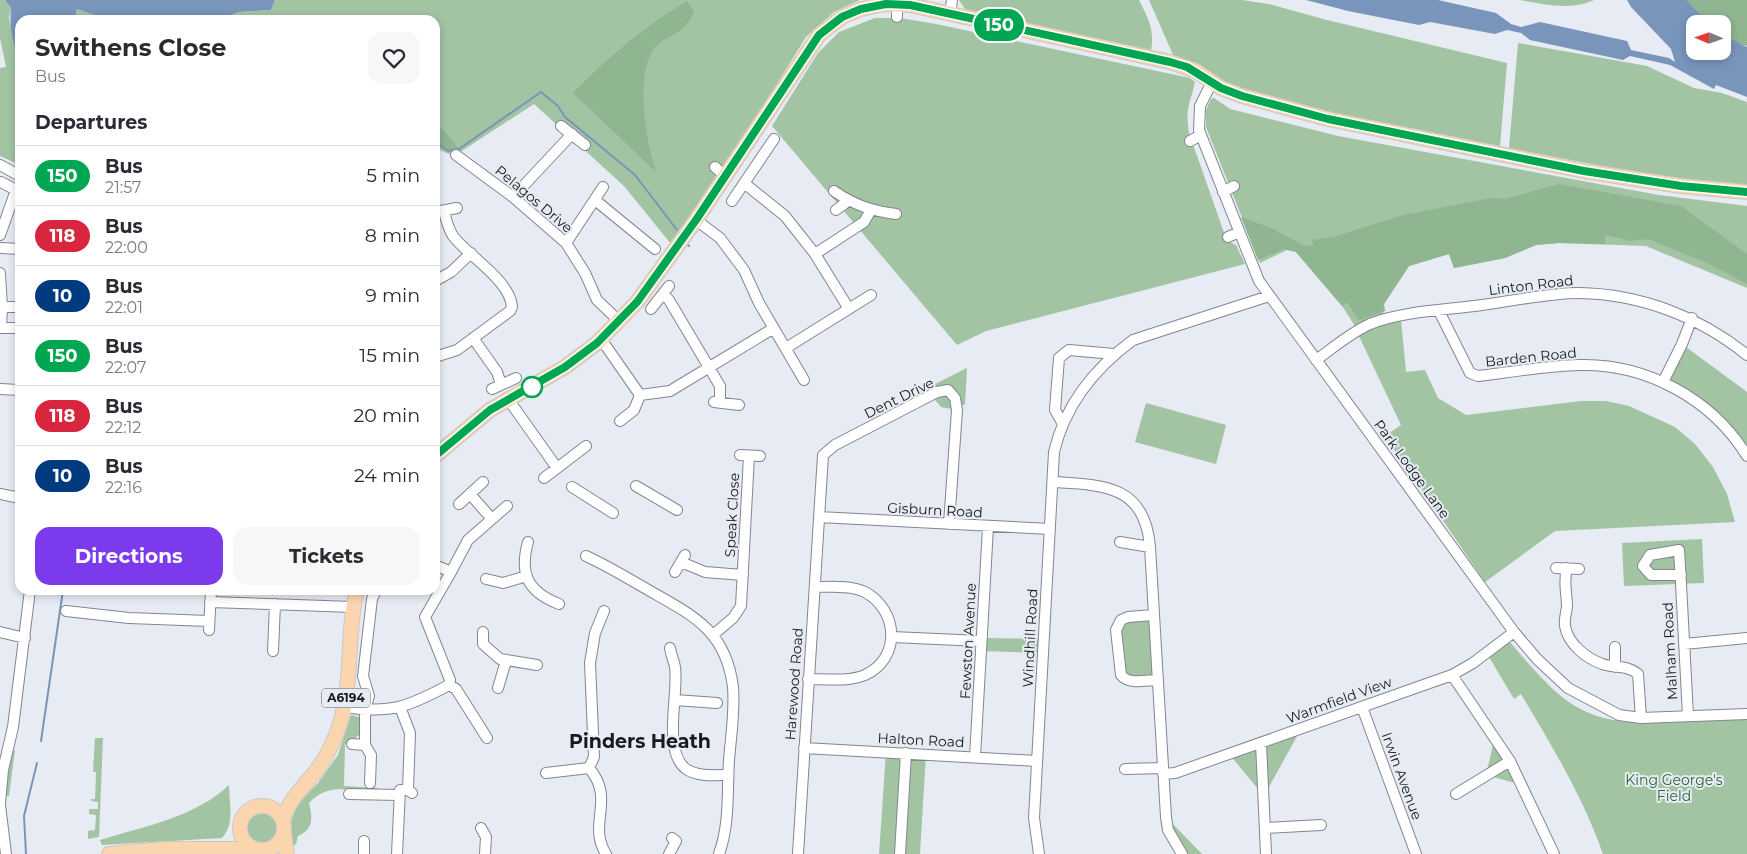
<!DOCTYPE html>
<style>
:root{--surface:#fff;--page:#f7f7f7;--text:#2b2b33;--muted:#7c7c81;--line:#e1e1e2;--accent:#7c3aed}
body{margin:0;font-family:Montserrat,sans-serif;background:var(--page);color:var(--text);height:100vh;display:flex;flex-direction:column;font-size:19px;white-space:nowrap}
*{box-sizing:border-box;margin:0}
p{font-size:16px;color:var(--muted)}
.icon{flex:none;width:28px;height:28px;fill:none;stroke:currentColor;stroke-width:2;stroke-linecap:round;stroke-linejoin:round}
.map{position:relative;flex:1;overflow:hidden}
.details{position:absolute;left:15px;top:15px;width:425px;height:580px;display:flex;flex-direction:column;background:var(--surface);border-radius:15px;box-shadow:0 2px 8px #0003}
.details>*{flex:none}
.badge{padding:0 10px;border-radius:16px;font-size:18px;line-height:32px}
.needle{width:32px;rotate:272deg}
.buttons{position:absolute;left:1686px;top:15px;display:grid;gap:10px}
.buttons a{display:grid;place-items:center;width:45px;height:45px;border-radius:10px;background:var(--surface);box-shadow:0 2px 8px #0003;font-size:25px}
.map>.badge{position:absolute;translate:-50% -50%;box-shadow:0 0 0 2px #fff}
h2{padding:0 20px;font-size:19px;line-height:45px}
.round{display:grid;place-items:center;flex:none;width:52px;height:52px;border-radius:15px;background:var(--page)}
.summary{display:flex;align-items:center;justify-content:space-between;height:85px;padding:0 20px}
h1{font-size:24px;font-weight:700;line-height:38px}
.cta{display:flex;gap:10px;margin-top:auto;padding:10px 20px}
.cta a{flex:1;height:58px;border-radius:15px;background:var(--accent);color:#fff;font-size:20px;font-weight:700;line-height:58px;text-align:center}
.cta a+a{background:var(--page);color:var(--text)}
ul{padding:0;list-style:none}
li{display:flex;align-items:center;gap:15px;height:60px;padding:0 20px;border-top:1px solid var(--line)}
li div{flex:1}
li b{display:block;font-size:19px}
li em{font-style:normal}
li .badge{min-width:55px;font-weight:700;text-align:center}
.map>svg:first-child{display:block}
.green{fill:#a2c4a3}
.forest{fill:#8fb591}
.water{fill:#7995bb}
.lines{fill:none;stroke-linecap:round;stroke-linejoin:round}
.stream{stroke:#7995bb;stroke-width:2}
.minor-casing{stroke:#83868e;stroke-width:12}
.major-casing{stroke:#c8c8c9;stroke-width:16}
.minor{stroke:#fff;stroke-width:10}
.major{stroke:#fad5ae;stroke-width:14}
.line-casing{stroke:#fff;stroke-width:11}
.line{stroke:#00a651;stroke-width:8}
.stop-dot{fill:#fff;stroke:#00a651;stroke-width:2.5}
.labels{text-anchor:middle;stroke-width:4;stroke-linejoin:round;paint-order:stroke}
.shield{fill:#e7ebf3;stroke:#56595d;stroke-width:1}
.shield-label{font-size:12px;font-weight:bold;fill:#181a1d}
.street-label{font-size:14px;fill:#181a1d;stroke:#e7ebf3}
.park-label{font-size:14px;fill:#2f6534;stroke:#e7ebf3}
.district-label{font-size:19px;font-weight:bold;fill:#181a1d;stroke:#e7ebf3}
</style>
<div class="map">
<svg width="1747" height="854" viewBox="0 0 1747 854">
<rect width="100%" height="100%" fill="#e7ebf3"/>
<path class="green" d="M0,0h5l6,8 -2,10 9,37 2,-1v111l-20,-9v-88l6,-1 -6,-29z
M275,0h585l-26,12 -28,25 -70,113 -65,94 -47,-58 -90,-82 -80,52 -19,-8v-128h-209l1,-3 11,-5 33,-2z
M959,0h180c9,18 16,30 12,51l-186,-42z
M1149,0h93l27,4 58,16 180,43 -7,83 -183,-36 -55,-15 -35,-12 -32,-20 -22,-8z
M1520,0h74c-23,11 -50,4 -74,0z
M77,9l31,11h-33z
M875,18h25l36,6 254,54 5,4c-5,23 -10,25 -6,51l38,108 9,4 9,19 -259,67 -29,14 -185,-219 46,-73 21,-21z
M1518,43l129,23 47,22 28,5 25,9v85l-82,-9 -156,-30z
M1214,98l16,11 108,27 321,59 88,11v82l-101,-42 -87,-3 -23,2 -31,13 -51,10 -5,-14 -40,12 -25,38 -1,11 -28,11 -13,-20 -46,-54 -9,-2 -27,13 -54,-136v-17l5,-11z
M1401,320l5,52 19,-2 13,28 28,17 115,-14h25l23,5 46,21 20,17 18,23 14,27 8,28 -180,9 -70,51 -100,-146 16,-11 -43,-91 13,-6z
M1682,344l65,48v59l-28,-29 -56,-40z
M967,368l-2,37 -8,-1v6l-16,-3 -10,-12 6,-3 -4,-7z
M1146,403l80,22 -10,39 -81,-22z
M1702,539l2,44 -80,3 -2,-43z
M1153,615l4,65 -36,-5v-55z
M983,638l58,1 -1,14 -58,-2z
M1509,641c58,68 76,86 169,81 22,-2 47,-6 69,-3v135h-144c-20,-57 -51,-108 -82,-160l-7,5 -25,-42z
M351,715l8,2v18l-6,5h-5v4h-3l-1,42 33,2v2c-27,3 -47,-9 -68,13 4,16 4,26 -11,33l-2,8 -4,3 -1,-31 8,-14 19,-19 20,-28z
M1301,729l-37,67 -35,-42z
M1495,736l27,49 -36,-10z
M95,738h8l-4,99 -11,2v-8l7,-1 1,-15 -7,-1v-5h9v-7l-7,-1v-2h4l1,-27h-3z
M15,750l-6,46h-5l7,-44z
M886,752l40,2 -6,100h-41z
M229,785c0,18 6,39 -7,53l-120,7 -2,-5c44,-14 94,-22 129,-55z
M244 829a18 18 0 1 1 36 0a18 18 0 1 1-36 0Z
M1166,817l36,37h-20z"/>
<path class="forest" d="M1677,0h70v46l-24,-7 -1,-15h-26z
M687,1l7,11c-12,26 -24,19 -39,36 -21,24 -9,97 2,125l-84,-80c35,-36 71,-66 114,-92z
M435,120l24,29 -11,2 -13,-9z
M1559,184l122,22 66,48v30l-36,-19 -62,-26 -19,2 -25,-6v9l-46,-1 -23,2 -31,13 -51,10 -5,-14 -40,12 -25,38 1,7 -26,9 -12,-18 -5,4 -46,-54 -12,-3 -26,11 -17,-43 30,11 32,17 10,1 -1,-6 21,-3 70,-22 88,-17 13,1z"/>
<path class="water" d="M5,0h270l-4,10 -33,2 -11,5 -1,3h-118l-31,-11 -2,11h-55v34l-3,2c-4,-16 -8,-31 -6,-48z
M1306,0h132l58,13 15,11 10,3 19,-5 87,19 4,9 38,8 6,4 -4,-13 -40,-42 -4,-7h59l23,24h-14v27h27l1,-16 24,12v50l-31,-12 -2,4 -44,-24 -40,-9 -7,4 -93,-20 -9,-7 -14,-3 -12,4 -65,-12 -11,3 -71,-14z"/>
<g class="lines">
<path class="stream" d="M435,142l13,9 11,-2 82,-57 17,14 7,11 70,58 42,55
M687,244l2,2
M41,741l22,-151
M26,854l-2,-38 13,-53"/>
<g class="minor-casing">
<path id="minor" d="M950,14l2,-14
M897,17v-13
M1212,82l-12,24 -1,24 60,151 255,351 23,27 31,29 51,27 22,3 106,-4
M561,126l24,19
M1190,141l11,-6
M456,155l57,42 53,46 19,30 12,27 22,21
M0,165l20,11
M715,167l10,9
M744,183l41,33 30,38 34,55
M834,191c20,14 38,20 62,23
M1223,192l11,-6
M513,197l59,-63
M595,200l60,49
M732,201l42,-62
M836,210l12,-9
M435,212l22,-4
M696,220l24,18 24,32 15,33 45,77
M0,235l16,-45 -15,-8
M1228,237l11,-5
M566,243l37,-56
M0,248l20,1
M815,254l49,-32 7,-12
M0,273l2,34h18
M435,281l16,-9 20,-19
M663,294l6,6 51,86v16
M651,309l18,-23
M1439,311l31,62 8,3 9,-1c30,-4 61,-9 92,-10 67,-2 133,34 168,91
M0,328h15
M1,328l1,-21
M473,338l24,34 4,12
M601,339l39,56 -6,15 -14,11
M786,348l85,-53
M435,357l22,-7 53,-39 2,-4c-2,-27 -44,-51 -59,-71 -5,-8 -7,-16 -9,-25
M1316,360c17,-12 34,-27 54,-36 32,-13 77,-14 112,-19 32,-4 65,-12 97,-12 62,1 121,24 168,62
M1663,382l19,-38 10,-26
M0,389l20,1
M492,389l24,-11
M640,395l30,-4 104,-63
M508,399l49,69
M714,402l25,3
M1063,424l-8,-14 4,-52 10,-8 45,4
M740,455l20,1
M544,478l42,-32
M1053,482c51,3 92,3 97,65l16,270 2,13 14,24
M636,486l41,24
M572,487l41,26
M0,494l15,3
M470,494l22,25
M459,504l24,-22
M819,517l231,12
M528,542c-9,32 0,50 31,62
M1120,542l30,5
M586,556c22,10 43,23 64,35 44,25 76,40 83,96 2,24 -2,49 -4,73 -2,32 1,63 -10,94
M681,562l24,10 38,3
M1556,568l23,1
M1567,568c-4,14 0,25 0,39 -1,6 -3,13 -2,19 3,18 21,32 37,38 12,4 26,1 36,10l3,44
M451,572l17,-32 39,-34
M675,572l10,-17
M1681,575h-30l-8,-9 7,-11 29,-5 2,34 7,132
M486,579l17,4 24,-7
M210,602l143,5
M66,611l63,7 80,3
M1153,615l-25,2 -7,3 -5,10 5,45c8,10 25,5 36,5
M209,630l2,-40
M0,632l25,6
M483,632v12l17,15 37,6
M713,635l20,-17 8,-12 8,-150
M892,637l89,4
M1684,644l63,-6
M1615,647v20
M670,648c1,7 4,13 5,19 4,26 -13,84 11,102 12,8 29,6 42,6
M273,651l2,-47
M1452,675l58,86 44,93
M808,679c18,0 40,3 57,-4 37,-17 33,-65 0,-83 -14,-7 -35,-5 -50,-5
M449,685l7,4 31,49
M498,688l8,-27
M675,700l42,3
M344,707c47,7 64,0 105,-22l1,-5 -25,-63 26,-45 -16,-7
M400,707l10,26 -2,57
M1362,707l54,147
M1261,743l5,111
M352,744l13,1
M804,748l233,13
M975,757l13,-230
M589,768c27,31 -2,56 17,86
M1125,769l38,-1
M546,773l43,-5 5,-11 -4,-94 5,-30 9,-22
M1163,774l12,-1 277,-98 21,-12 41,-31
M370,783l1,-28 -6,-10v-35l4,-14 -6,-20 9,-77 4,-9
M349,794l50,1
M1456,794l54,-33
M0,803l3,-33 10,-43 17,-137
M0,805l6,49
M481,828l5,9 -1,17
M1265,828l56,-3
M364,854v-13
M397,854l3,-64h8l4,3
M669,854l7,-13 -4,-3
M798,854l25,-399 12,-10 102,-53 11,-2 7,8 2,12 -8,114
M900,854l6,-101
M1039,854l-5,-36 20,-366c11,-47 41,-84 79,-112l136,-44"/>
</g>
<g class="major-casing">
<path id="major" d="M435,456l55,-46 75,-43 32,-24 40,-41 59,-82 123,-185 23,-18 19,-8 25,-5 24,1 260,57 26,9 25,17 21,8 86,23 256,52 97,15 66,6
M240 828a22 22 0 1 1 44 0a22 22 0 1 1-44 0Z
M283,822c5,-22 19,-33 33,-51 8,-10 15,-24 20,-36 19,-47 9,-98 21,-145
M284,833l3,21
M109,854l54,-5h92"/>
</g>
<use href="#minor" class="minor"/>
<use href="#major" class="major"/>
</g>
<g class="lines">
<g class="line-casing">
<path id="line" d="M435,456l55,-46 75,-43 32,-24 40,-41 59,-82 123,-185 23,-18 19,-8 25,-5 24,1 260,57 17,5 34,21 21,8 86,23 256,52 97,15 66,6"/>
</g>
<use href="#line" class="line"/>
</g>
<circle class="stop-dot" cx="532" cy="387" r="10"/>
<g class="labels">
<rect class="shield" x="322" y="688.5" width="48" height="19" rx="4"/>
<g class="shield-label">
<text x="346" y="702">A6194</text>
</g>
<g class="street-label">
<text transform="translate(534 199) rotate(40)" y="5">Pelagos Drive</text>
<text transform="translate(1531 285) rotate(-7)" y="5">Linton Road</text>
<text transform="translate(1531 357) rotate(-6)" y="5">Barden Road</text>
<text transform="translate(899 398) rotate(-26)" y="5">Dent Drive</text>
<text transform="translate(1412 469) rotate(54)" y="5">Park Lodge Lane</text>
<text transform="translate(935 510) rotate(3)" y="5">Gisburn Road</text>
<text transform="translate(732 515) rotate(-87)" y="5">Speak Close</text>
<text transform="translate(1030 638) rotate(-87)" y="5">Windhill Road</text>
<text transform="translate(968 641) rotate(-87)" y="5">Fewston Avenue</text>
<text transform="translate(1670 651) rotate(-93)" y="5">Malham Road</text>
<text transform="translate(794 684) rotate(-86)" y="5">Harewood Road</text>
<text transform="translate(1339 700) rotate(-20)" y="5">Warmfield View</text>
<text transform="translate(921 740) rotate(3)" y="5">Halton Road</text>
<text transform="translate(1402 776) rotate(70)" y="5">Irwin Avenue</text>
</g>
<g class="park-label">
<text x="1674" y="785">King George's<tspan x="1674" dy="16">Field</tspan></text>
</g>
<g class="district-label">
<text x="640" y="748">Pinders Heath</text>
</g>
</g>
</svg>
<div class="buttons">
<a><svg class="needle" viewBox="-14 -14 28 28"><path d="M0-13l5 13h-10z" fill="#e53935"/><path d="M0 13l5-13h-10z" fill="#7c7c81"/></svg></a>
</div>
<b class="badge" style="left:999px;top:25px;background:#00a651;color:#fff">150</b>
<section class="details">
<div class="summary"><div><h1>Swithens Close</h1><p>Bus</p></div><a class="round"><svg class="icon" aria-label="heart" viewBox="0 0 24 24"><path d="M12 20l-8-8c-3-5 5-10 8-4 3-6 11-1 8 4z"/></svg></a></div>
<h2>Departures</h2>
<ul>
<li><span class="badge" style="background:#00a651;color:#fff">150</span><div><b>Bus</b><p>21:57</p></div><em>5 min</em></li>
<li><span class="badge" style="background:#d7263d;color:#fff">118</span><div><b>Bus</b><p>22:00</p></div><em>8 min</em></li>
<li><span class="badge" style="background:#003b80;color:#fff">10</span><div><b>Bus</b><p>22:01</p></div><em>9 min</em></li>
<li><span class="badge" style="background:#00a651;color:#fff">150</span><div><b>Bus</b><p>22:07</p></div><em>15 min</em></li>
<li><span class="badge" style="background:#d7263d;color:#fff">118</span><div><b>Bus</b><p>22:12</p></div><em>20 min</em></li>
<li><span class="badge" style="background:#003b80;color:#fff">10</span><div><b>Bus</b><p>22:16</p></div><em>24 min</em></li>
</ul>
<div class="cta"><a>Directions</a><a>Tickets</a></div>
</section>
</div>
